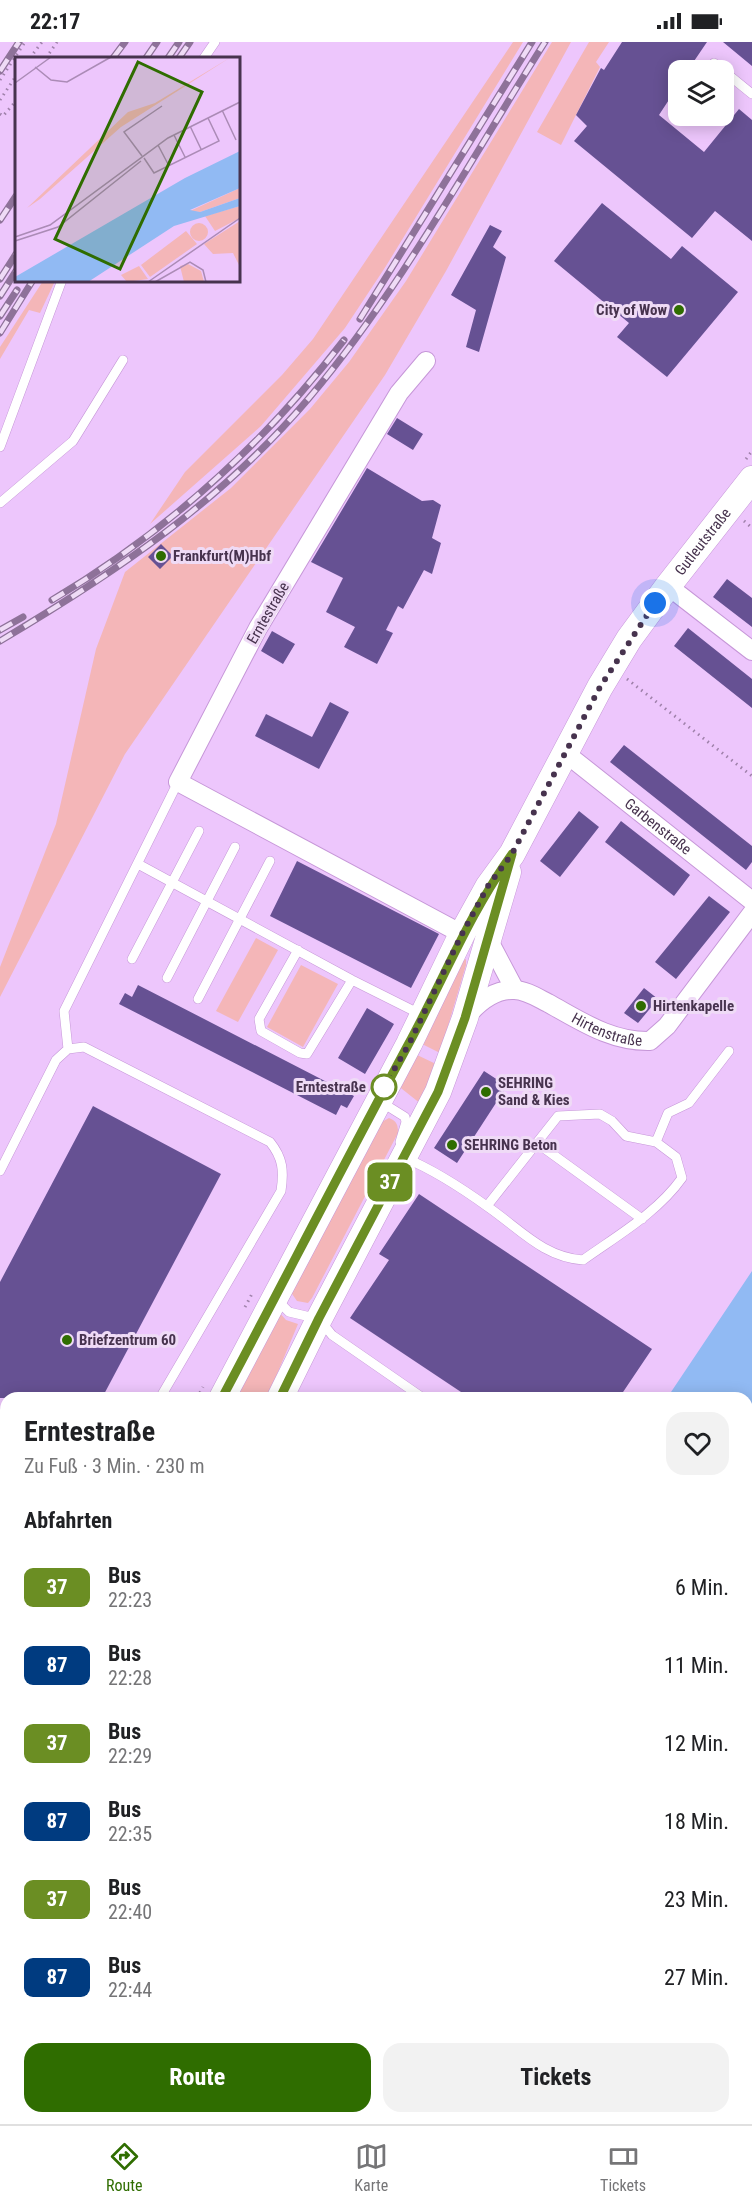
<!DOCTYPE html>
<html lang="de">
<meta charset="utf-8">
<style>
:root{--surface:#fff;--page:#f2f2f2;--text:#202124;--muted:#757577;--line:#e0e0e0;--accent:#2f6d00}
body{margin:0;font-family:"Roboto Condensed",sans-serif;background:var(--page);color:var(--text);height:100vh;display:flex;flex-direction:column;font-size:22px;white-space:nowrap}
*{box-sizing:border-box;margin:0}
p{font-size:20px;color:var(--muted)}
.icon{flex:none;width:33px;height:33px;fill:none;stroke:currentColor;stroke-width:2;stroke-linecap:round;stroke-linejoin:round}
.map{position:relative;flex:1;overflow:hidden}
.side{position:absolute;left:0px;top:1350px;width:753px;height:732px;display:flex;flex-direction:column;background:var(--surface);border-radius:18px 18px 0 0;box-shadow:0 3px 15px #0003}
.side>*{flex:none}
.badge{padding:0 12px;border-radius:9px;font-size:21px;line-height:39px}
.buttons{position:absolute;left:668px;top:18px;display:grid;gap:12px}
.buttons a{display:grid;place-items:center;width:66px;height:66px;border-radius:12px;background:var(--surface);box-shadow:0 3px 15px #0003;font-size:30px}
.you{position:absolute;width:30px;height:30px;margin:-15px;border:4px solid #fff;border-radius:50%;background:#1a73e8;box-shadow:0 0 0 9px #1a73e833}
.map>.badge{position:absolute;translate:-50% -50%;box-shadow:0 0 0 3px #fff}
h2{padding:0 24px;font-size:22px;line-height:54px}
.round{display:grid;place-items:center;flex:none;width:63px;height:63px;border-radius:18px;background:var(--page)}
.head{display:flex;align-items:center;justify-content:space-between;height:102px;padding:0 24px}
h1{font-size:28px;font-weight:700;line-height:45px}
.primary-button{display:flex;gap:12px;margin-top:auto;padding:12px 24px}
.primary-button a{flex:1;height:69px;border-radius:18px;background:var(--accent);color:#fff;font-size:24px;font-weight:700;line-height:69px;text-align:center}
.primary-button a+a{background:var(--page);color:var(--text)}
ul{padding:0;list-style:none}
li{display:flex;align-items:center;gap:18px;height:78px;padding:0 24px}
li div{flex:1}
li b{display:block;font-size:22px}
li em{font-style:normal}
li .badge{min-width:66px;font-weight:700;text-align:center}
.status{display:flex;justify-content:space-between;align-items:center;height:42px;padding:0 30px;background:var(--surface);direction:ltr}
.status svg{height:16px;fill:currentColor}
.tab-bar{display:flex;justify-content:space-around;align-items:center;height:84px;border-top:2px solid var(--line);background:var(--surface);font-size:16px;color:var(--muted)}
.tab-bar a{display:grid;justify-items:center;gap:3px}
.tab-bar .current{color:var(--accent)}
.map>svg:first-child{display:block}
.green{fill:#f4b6b8}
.water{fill:#91baf3}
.building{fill:#665193}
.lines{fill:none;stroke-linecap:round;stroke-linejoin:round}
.service-casing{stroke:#c697d8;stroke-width:10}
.minor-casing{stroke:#c697d8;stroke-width:20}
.secondary-casing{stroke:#c697d8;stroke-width:27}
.path{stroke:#9f81aa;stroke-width:3;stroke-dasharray:1.5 4.5;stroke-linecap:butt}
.service{stroke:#fff;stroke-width:9}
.minor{stroke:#fff;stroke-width:18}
.secondary{stroke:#fff;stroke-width:26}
.rail-casing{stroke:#8e7299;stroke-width:7}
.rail{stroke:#efdbf6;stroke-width:4.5;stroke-dasharray:14;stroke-linecap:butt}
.line-casing{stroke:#fff;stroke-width:14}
.line{stroke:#6b8e23;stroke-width:9}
.walk{stroke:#47334e;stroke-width:6;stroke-dasharray:0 10.8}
.poi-dot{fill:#2f6d00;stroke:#efdbf6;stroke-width:2}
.stop-dot{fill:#fff;stroke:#6b8e23;stroke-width:3}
.labels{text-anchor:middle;stroke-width:6;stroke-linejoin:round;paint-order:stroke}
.poi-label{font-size:15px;font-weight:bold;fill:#47334e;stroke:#efdbf6;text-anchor:start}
.street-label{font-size:15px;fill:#47334e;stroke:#efdbf6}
.stop-label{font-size:15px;font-weight:bold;fill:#47334e;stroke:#efdbf6;text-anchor:end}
.inset-road{fill:none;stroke:#ab8bb6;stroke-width:1.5}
.view{fill:#2f6d00;fill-opacity:0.15;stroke:#2f6d00;stroke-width:3}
.inset-edge{fill:none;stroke:#47334e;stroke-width:3}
</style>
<div class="status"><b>22:17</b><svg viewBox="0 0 49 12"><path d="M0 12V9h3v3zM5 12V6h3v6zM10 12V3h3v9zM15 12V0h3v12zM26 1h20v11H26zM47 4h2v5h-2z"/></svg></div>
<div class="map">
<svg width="752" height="2082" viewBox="0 0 752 2082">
<rect width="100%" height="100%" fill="#edc6fc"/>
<path class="green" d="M513,0h10l-137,224 -41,62 -84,98 -111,98 35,-52 97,-97 31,-36z
M552,0h19l-125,229 -61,104 -260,379 -125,243v-30l56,-143 40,-175 29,-77 106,-84 79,-79 39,-47 57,-81z
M589,0h20l-13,20 4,5 -39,78 -24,-13z
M43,239h12l-15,32 -11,-3 -29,49v-12z
M256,896l22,12 -40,72 -22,-11z
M466,917v6l-26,88 -22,-11 44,-81z
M301,923l37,19 -35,63 -36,-20z
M413,1011l23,11 -15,40 -24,-19z
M389,1076c8,3 9,7 9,15l-86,165 -4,5 -11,-2 -7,-10 88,-167z
M278,1269l8,9 12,4 -31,74h-35z"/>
<path class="water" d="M752,1229v737l-5,8v-618h-80z
M178,2076h503l-3,6h-505z"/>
<path class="building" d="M622,0h85l-19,28h-10v16l-19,29 45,37 35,-43 13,11v121l-37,-30 -23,27 -118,-97 13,-15 -11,-11 25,-47 3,2z
M723,0h29v24z
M602,161l69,56 11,-13 56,46 -71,85 -50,-40 12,-14 -75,-62z
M490,183l12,6 -9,16 13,10 -27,95 -13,-5 10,-37 -25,-15z
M397,376l26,16 -10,16 -26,-16z
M367,426l55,33 11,-1 8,5 -9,33 9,5 -9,31 -8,-4 -21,39 -5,-3 -12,24 7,3 -16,31 -33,-17 11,-20 -29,-15 17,-34 -32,-16z
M161,502l12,12 -13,13 -12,-12z
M727,537l25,19v29l-39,-30z
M688,586l64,51v29l-78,-62z
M272,589l23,13 -12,20 -22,-13z
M330,660l19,10 -30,57 -64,-33 11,-22 46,23z
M624,703l128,101v16l-6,8 -136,-108z
M579,769l20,16 -39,50 -20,-16z
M621,779l69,54 -16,21 -69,-54z
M297,819l142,73 -28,54 -141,-72z
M709,854l21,16 -54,67 -21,-17z
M138,943l216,111 -7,12 -6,-3 -5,10 -217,-111 6,-11 7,4z
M644,946l14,11 -20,24 -14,-10z
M367,966l27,16 -29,50 -27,-16z
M484,1029l23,15 -50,77 -23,-15z
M93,1064l128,68 -119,224h-102v-116z
M419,1152l233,155 -33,49h-149l-120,-80 39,-58 -10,-6z"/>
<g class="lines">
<g class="service-casing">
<path id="service" d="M204,16l11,-16
M714,21l38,31
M0,405l62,-167
M0,461l73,-62 50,-81
M138,822l214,116 70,35
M298,908l-39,69 2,12 39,22 7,1 45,-74
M132,917l67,-128
M167,936l68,-131
M198,957l72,-138
M68,1007l-4,-38 114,-229
M380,1065h9l16,10 1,5 -6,20
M656,1100l12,-29 21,-10 40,-52
M537,1101l105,76
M405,1116c29,12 58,31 83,49 32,22 55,50 95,53 35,-25 74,-47 99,-82l-6,-21 -20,-15 -30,-6 -14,-15 -12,-7 -42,2 -71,90
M0,1129l56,-111 12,-11 16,-2 186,95c13,16 14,29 11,49l-121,207
M280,1256l1,6 8,8 30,7 13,16 91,63
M0,1643l6,-12
M6,1796l-4,15 4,8
M0,1935l6,3
M0,2008l6,-9"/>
</g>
<g class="minor-casing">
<g id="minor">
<path d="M426,319l-27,32 -141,235 -80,154 284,152"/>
<path d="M668,544l84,65"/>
<path id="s1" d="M564,710l188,149"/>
<path d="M488,897l27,51"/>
<path id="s2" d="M467,974c12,-14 27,-27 47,-26 12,0 24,8 34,13 33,18 63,39 102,38l17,-15 85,-113"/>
</g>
</g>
<g class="secondary-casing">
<g id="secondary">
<path id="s3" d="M222,1356l187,-354 53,-110 26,-47 24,-33 88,-167 29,-48 39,-53 84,-107"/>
<path d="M280,1356l39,-79 119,-227 27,-74 43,-146"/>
<path d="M0,1777l6,-11"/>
<path d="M0,1892l6,-10"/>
</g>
</g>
<path class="path" d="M30,16l12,-16
M46,16l11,-16
M0,38l25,-38
M0,58l16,-24
M0,72l3,2 13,-15
M746,417l6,-8
M744,479l8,7
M627,637l125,97
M245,1265l8,-15
M197,1356l6,-11
M0,1734l6,-11
M0,1920l5,-9"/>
<use href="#service" class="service"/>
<use href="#minor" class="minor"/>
<use href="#secondary" class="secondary"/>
<g class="rail-casing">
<path id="rail" d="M113,16l12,-16
M146,16l11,-16
M168,16l11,-16
M179,16l11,-16
M0,29l19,-29
M0,178l16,-24
M0,237l16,-25
M0,254l16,-25
M0,274l17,-26
M360,277l172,-277
M0,291l33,-53
M52,558c113,-67 212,-156 292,-260
M0,588l23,-13
M0,599c116,-69 221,-139 309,-243 92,-109 160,-236 236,-356"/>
</g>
<use href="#rail" class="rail"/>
</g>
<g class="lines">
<g class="line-casing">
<path id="line" d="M222,1356c62,-117 123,-236 186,-353 35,-64 61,-131 104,-191l-47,164 -27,74 -119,226 -39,80"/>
</g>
<use href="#line" class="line"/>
<path class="walk" d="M384,1045l25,-43 53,-110 26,-48 24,-32 88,-167 55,-84"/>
</g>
<g class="poi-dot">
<circle cx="679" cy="268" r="6"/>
<circle cx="161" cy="514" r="6"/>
<circle cx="641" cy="964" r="6"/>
<circle cx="486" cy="1050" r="6"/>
<circle cx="452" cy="1103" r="6"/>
<circle cx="67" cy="1298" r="6"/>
</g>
<circle class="stop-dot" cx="384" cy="1045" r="12"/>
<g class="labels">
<g class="poi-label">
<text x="667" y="273" text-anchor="end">City of Wow</text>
<text x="173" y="519">Frankfurt(M)Hbf</text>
<text x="653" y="969">Hirtenkapelle</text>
<text x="498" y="1046">SEHRING<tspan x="498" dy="17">Sand &amp; Kies</tspan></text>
<text x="464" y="1108">SEHRING Beton</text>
<text x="79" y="1303">Briefzentrum 60</text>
</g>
<g class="street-label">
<text dy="5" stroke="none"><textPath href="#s3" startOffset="984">Gutleutstraße</textPath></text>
<text transform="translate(268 571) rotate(-60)" y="5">Erntestraße</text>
<text dy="5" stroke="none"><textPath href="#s1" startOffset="120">Garbenstraße</textPath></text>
<text dy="5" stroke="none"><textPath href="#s2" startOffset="158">Hirtenstraße</textPath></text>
</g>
<g class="stop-label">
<text x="366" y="1050">Erntestraße</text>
</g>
</g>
<g transform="translate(15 15)">
<rect width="225" height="225" fill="#edc6fc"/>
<path d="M216,0l-110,70 -81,72 -13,9 101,-96 27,-9zM225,131v10l-40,14 -10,-1zM225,149v12l-25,13 -10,-15zM225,164v46l-7,-14 -20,1 -9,-10zM175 175a9 9 0 1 1 18 0a9 9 0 1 1-18 0ZM171,174l11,13 -47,33 -9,-12zM173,207l13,7 3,11h-20l-4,-16zM124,209l9,13 -21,3 -6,-7z" fill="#f4b6b8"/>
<path d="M225,94v37l-50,22 10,2 40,-14v8l-66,20 -86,56h-73v-5l170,-99z" fill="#91baf3"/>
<path class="inset-road" d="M20,10l16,13 16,2 44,-25M0,26l36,-26M207,53l14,30M175,69l11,23M159,78l11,22M143,88l11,21M127,99l-18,-24 38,-26M129,101l10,15 65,-32 -11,-23M0,180l35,-12 118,-87 72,-36M0,184l43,-14 83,-66M133,225l92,-64M140,225l35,-20 13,8 3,12"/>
<path class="view" d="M123,5l64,30 -82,177 -65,-30z"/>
<rect width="225" height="225" class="inset-edge"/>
</g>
</svg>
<div class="buttons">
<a><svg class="icon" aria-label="layers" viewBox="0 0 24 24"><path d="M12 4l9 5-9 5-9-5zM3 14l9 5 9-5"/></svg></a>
</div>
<div class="you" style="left:655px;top:561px"></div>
<b class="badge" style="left:390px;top:1140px;background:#6b8e23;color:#fff">37</b>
<section class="side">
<div class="head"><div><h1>Erntestraße</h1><p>Zu Fuß · 3 Min. · 230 m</p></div><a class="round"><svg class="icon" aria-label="heart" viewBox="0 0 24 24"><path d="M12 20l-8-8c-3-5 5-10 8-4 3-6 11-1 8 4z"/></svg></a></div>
<h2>Abfahrten</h2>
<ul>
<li><span class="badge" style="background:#6b8e23;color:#fff">37</span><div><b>Bus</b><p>22:23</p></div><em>6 Min.</em></li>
<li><span class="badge" style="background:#003b80;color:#fff">87</span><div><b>Bus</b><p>22:28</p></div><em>11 Min.</em></li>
<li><span class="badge" style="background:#6b8e23;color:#fff">37</span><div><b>Bus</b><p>22:29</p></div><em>12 Min.</em></li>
<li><span class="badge" style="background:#003b80;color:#fff">87</span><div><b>Bus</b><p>22:35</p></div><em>18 Min.</em></li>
<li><span class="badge" style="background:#6b8e23;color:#fff">37</span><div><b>Bus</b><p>22:40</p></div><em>23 Min.</em></li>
<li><span class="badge" style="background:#003b80;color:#fff">87</span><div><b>Bus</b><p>22:44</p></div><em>27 Min.</em></li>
</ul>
<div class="primary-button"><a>Route</a><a>Tickets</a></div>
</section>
</div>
<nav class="tab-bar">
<a class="current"><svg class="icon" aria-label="directions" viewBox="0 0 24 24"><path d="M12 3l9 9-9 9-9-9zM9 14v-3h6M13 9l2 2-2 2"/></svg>Route</a>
<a><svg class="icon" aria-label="map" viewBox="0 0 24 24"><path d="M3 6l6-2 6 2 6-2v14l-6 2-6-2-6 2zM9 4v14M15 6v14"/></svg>Karte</a>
<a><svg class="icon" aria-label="tickets" viewBox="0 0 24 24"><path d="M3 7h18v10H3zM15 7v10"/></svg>Tickets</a>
</nav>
